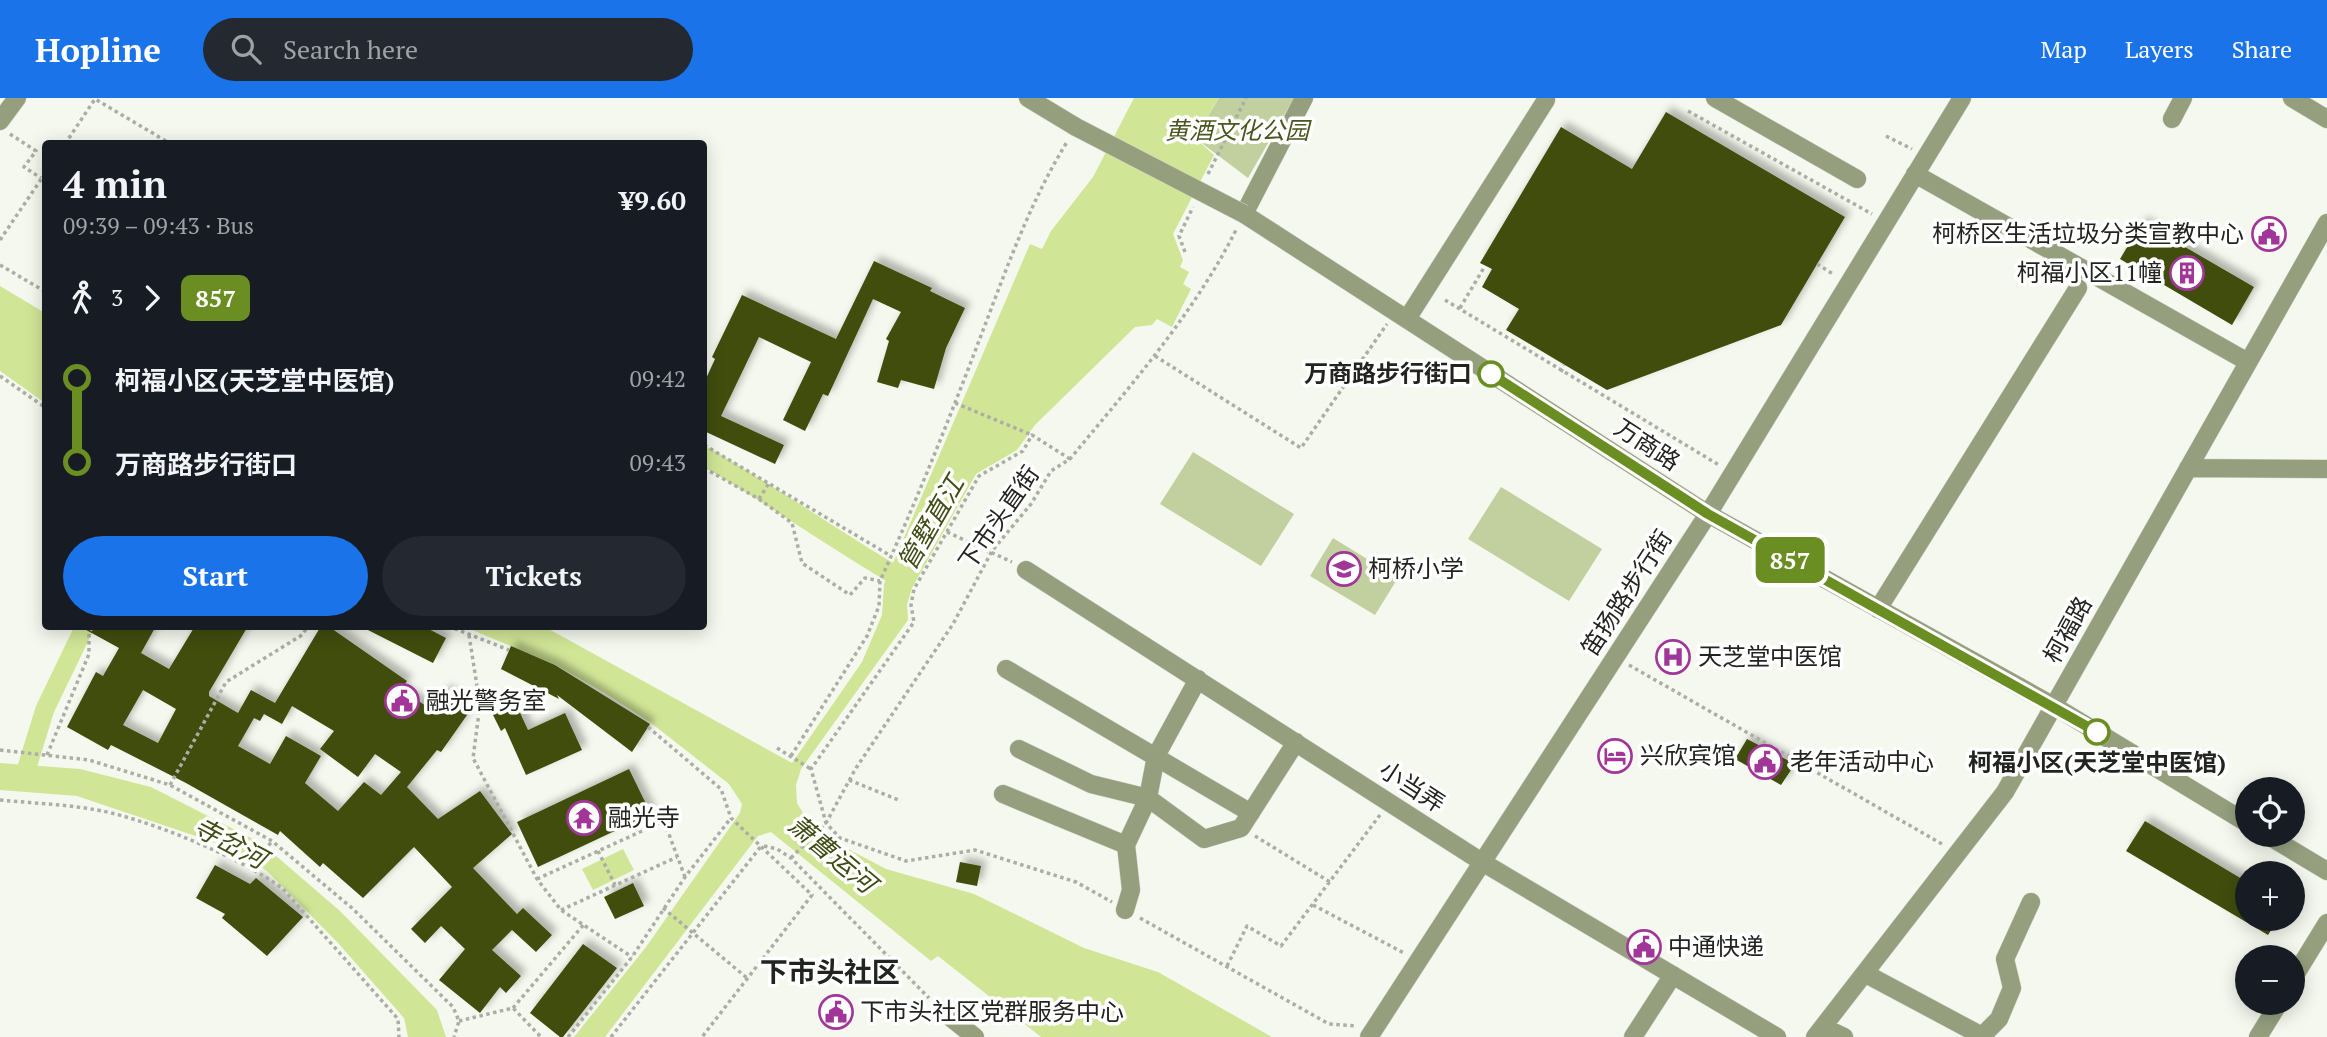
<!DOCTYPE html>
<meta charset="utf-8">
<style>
:root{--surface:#171b24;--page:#242831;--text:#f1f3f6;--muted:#9ea1a6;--accent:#1a73e8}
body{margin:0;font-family:"PT Serif","Noto Sans SC",serif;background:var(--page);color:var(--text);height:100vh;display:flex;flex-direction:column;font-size:26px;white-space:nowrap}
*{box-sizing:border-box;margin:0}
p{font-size:23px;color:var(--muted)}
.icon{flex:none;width:38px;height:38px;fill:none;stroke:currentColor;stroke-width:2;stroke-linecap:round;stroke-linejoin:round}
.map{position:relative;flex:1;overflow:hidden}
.side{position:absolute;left:42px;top:42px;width:665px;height:490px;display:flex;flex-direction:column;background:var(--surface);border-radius:7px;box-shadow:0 4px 18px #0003}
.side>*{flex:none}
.badge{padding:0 14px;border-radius:10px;font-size:24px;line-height:46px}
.fabs{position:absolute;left:2235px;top:679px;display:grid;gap:14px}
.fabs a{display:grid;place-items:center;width:70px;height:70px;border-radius:50%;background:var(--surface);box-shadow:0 4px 18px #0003;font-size:35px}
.map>.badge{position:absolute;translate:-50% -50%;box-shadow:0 0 0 4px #fff}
.legs{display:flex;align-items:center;gap:10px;height:77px;padding:0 21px;font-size:23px}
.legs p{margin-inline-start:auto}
.overview{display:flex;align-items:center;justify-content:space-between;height:119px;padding:0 21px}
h1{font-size:38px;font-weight:600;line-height:52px}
.action{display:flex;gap:14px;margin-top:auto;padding:14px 21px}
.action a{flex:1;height:80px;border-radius:42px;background:var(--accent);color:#fff;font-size:28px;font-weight:600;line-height:80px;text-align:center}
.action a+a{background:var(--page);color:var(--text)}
ul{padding:0 21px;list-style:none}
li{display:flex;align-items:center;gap:24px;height:84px;font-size:26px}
li i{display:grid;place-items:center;width:10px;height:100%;margin:0 9px;background:currentColor}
li i::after{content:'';width:18px;height:18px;margin:-9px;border:5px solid;border-radius:50%;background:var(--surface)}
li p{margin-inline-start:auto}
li:first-child i{background:linear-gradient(#0000 50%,currentColor 0)}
li:last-child i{background:linear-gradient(currentColor 50%,#0000 0)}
header{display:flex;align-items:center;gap:42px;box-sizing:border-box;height:98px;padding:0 35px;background:var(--accent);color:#fff}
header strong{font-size:33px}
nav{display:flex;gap:38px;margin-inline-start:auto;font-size:24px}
.search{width:490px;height:63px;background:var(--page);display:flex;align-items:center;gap:18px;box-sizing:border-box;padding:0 24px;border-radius:38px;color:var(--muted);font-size:26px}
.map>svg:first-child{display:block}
.green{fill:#c1d09e}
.water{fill:#d0e696}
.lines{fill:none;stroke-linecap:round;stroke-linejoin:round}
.canal{stroke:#d0e696;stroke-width:19}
.building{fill:#404d10;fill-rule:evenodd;filter:url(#shadow)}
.minor-casing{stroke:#cfd2c9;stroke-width:19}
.path{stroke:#abaea6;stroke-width:3.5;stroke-dasharray:3.5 3.5;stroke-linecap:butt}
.minor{stroke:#959f7e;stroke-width:18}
.minor-bridge-casing{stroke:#cfd2c9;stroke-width:19;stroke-linecap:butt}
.minor-bridge{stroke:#959f7e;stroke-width:18}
.line-1-casing{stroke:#fff;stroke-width:16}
.line-1{stroke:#6b8e23;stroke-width:10}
.stop-1-dot{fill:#fff;stroke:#6b8e23;stroke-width:3.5}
.labels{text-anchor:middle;stroke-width:7;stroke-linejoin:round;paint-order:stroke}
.park-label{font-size:24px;font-style:italic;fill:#49561e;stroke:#fff}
.poi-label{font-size:24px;fill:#222420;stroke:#fff;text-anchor:start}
.stop-label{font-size:24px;font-weight:bold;fill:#222420;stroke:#fff;text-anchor:end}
.street-label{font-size:24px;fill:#222420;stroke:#fff}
.water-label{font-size:26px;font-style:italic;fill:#3f4c13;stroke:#fff}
.quarter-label{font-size:28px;font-weight:bold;fill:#222420;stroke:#fff}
</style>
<header>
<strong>Hopline</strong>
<div class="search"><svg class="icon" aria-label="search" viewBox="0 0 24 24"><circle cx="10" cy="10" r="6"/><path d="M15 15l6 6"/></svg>Search here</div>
<nav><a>Map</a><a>Layers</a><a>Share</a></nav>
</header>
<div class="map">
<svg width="2327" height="939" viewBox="0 0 2327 939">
<defs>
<filter id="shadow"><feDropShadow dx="5.5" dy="-5.5" stdDeviation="3.5" flood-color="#0004"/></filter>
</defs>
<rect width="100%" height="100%" fill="#f5f8ee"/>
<path class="green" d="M1219,0h75l-46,80 -53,-40z
M1193,354l101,62 -33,52 -101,-62z
M1501,389l101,62 -33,52 -101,-62z
M1333,440l65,40 -23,37 -65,-39z"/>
<path class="water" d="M1134,0h85l-24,40 19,17 -41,79 10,26 -3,7 9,5 -6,12 8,5 -19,38 -15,-8 -5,6 -17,2 -100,98 -18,25 -41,24 -64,114 -5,17 1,15 -107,149 -5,16 1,18 17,28 72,38 88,25 110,54 74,24 114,65h-231l-103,-81 -7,5 -160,-129 -13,4 -153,201h-31l72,-90 94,-134 2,-9 -13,-20 -78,-61 -46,-30 -49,-28 -91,-38h80l247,136 70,-101 20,-47 2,-31 146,-340 12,5 9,-18 42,-54z
M0,188l45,27v90l-45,-32z
M0,665l80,6 71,18 110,56 79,68 97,99 9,27h-38l-4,-19 -66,-75 -71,-72 -39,-24 -151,-51 -77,-6z
M623,751l11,21 -41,20 -11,-21z"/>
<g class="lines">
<path class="canal" d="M704,358c66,38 128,82 194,121
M23,682l22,-71 40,-83"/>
</g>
<path class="building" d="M1666,14l179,105 -64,108 -174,65 -101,-60 13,-21 -37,-22 10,-18 -12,-6 81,-136 71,42z
M2142,124l112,65 -22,38 -112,-66z
M874,163l58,27 -2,3 35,17 -19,40 -12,41 -33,-9 -3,8 -21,-6 12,-41 -3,-2 15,-27 -28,-13 -45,97 -5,-2 -18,37 -22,-11 28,-58 -52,-25 -38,79 63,29 -9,19 -71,-33v-48l11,-24 -3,-2 30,-62 94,44z
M79,528h77l-15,27 28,16 26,-43h53l-39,66v4l29,17 13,-23 24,13 46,-77h7l79,55 -6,8 31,21 13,-20 27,18 -31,44 -4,-2 -30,37 31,32 42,-28 32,43 -39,34 44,46 6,-6 29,27 -16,17 -24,-22 -20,20 29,26 -15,17 -6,-6 -20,26 -41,-33 26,-31 -24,-23 -16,17 -14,-14 41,-42 -38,-40 -51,51 -40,-35 -3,4 -40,-36 -2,4 -92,-52 -75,-38 -3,5 -41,-23 29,-55 7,4 16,-28zM143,592l33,19 -18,34 -35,-18zM292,608l42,25 -14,18 38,28 17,-23 26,18 -20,23 -17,-13 -26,29 -33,-28 16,-27 -35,-20 -16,28 -32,-18 16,-28 6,3 4,-7 18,10z
M360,528h63l23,12 -13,25z
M511,548l44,19 95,59 -18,28 -75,-57 2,4 -58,-30z
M516,606l12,26 37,-17 17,37 -56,25 -21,-47 -4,3 -8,-16z
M1747,641l48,25 -14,21 -46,-26z
M629,671l22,45 -113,53 -21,-45z
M2145,723l102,61v37h31l-10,16 -142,-84z
M960,764l21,4 -4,20 -21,-4z
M215,767l35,19 6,-6 47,39 -36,39 -45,-38 3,-4 -29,-16z
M633,785l11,23 -29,13 -11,-22z
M583,846l34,24 -54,69h-3l-30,-24z"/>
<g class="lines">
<g class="minor-casing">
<path id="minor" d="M1028,0l48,29
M1304,0l-60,116 464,300 346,192 193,117
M1715,0l142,81
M2292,0l35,21
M2172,21l11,-21
M0,23l17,-23
M1915,76l333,188
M1407,221l139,-219
M2188,370l139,1
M1026,472l456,292 295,175
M1878,511l200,-321
M1006,571l245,144
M1019,651l72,35 57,14 56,41 37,-11 55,-86
M1003,696l123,51
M2267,737l60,36
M1125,812l6,-20 -5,-45 22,-47 8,-42 42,-77
M1866,876l116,62 17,-17 13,-31 -7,-29 26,-57
M2292,882l35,-57
M941,912l34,27
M1823,929l21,10
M1369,939l339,-523 254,-416
M1633,939l40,-62
M1815,939l190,-245 322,-569
M2258,939l21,-34"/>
</g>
<path class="path" d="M1688,13l184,103
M10,36l26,17 -12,16 17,11
M1886,38l26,13
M65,46l30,-45 76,45
M1208,76l38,-76
M0,142l46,-68
M1185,154l-6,-16 14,-29
M1817,166l16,10
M0,167l46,27
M1445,202l274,165
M1460,210l25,-42
M1155,258l146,92 86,-124
M1561,274l3,-7
M0,278l46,32
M955,305l77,32
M704,347l187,111
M1070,361l-38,-24 -9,16 -44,25 -65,113 -3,16 3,17 -103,147 15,54 14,15 66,23 69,-11 101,32 36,20
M704,370l55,31 33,24 10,40 48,32 15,-17 15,3
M759,401l10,-16
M947,434l65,30
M448,528l61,24
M469,537l11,70 -7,53 64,121 24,31 71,47
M1629,567l313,179
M648,629l73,62 10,29 81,77 -110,142
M777,650l34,21
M0,652l89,10 81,25 102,56 80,67 101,99 6,14 -5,16
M47,657l42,-101v-21l4,-7
M791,658l76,-120 12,-30 1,-25c35,-77 67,-156 97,-235 27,-70 51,-141 90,-204
M849,682l52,21
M170,687l56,-103 76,-47 6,-9
M0,702c30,3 61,4 91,9 50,7 152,49 192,80l115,130 1,18
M1255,738l75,46
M764,748l13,3 14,9 138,140
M598,753l17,34
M791,760l35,-35 30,-55 97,-144 39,-73 39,-47 20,-33 19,-12c61,-74 123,-144 166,-229
M252,770l20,-27
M537,781l127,-58 21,56
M1313,807l91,48
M663,810l84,70
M561,812l116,-53
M1140,820l189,106 27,2
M1227,868l20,-40 34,20 99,-131
M513,910l72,-85
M459,923l54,-13 28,29
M568,939l64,-80 53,-80 46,-59
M611,939l151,-192"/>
<use href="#minor" class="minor"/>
<g class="minor-bridge-casing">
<path id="minor-bridge" d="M1076,29l168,87"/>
</g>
<use href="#minor-bridge" class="minor-bridge"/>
</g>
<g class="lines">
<g class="line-1-casing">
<path id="line-1" d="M1491,276l217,140 389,218"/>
</g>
<use href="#line-1" class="line-1"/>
</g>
<defs>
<g id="civic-ring" transform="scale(1.75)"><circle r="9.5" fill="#fff" stroke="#a13698" stroke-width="1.5"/><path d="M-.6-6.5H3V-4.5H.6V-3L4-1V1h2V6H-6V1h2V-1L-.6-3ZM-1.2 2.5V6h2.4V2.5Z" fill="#a13698"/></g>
<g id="building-ring" transform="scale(1.75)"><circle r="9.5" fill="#fff" stroke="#a13698" stroke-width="1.5"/><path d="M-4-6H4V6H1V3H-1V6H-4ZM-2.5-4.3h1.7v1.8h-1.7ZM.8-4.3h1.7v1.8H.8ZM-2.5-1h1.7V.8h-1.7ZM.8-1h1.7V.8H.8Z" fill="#a13698"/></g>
<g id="school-ring" transform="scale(1.75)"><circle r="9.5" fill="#fff" stroke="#a13698" stroke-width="1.5"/><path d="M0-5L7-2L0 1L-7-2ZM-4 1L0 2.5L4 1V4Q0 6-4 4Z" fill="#a13698"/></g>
<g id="hospital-ring" transform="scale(1.75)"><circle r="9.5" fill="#fff" stroke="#a13698" stroke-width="1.5"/><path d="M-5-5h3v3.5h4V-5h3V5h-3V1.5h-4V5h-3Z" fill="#a13698"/></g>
<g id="hotel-ring" transform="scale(1.75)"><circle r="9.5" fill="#fff" stroke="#a13698" stroke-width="1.5"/><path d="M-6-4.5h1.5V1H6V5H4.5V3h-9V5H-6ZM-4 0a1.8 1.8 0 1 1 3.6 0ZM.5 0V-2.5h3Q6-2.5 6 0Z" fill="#a13698"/></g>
<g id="temple-ring" transform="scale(1.75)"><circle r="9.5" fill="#fff" stroke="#a13698" stroke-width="1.5"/><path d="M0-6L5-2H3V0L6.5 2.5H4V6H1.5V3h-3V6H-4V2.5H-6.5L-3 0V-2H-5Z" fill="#a13698"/></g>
</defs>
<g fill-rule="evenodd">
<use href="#civic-ring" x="2269" y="136"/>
<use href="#building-ring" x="2187" y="175"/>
<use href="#school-ring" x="1344" y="471"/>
<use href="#hospital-ring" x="1673" y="559"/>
<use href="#civic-ring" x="402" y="603"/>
<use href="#hotel-ring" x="1615" y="658"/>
<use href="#civic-ring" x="1765" y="664"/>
<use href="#temple-ring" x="584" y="720"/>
<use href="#civic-ring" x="1644" y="849"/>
<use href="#civic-ring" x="836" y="914"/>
</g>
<g class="stop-1-dot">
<circle cx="1491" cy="276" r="12"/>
<circle cx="2097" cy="634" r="12"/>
</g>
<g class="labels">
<g class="park-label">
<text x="1237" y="41">黄酒文化公园</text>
</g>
<g class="poi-label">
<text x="2244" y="144" text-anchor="end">柯桥区生活垃圾分类宣教中心</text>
<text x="2162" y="183" text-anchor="end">柯福小区11幢</text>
<text x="1368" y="479">柯桥小学</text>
<text x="1698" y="567">天芝堂中医馆</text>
<text x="426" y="611">融光警务室</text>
<text x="1640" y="666">兴欣宾馆</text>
<text x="1790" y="672">老年活动中心</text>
<text x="608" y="728">融光寺</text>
<text x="1668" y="857">中通快递</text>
<text x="860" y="922">下市头社区党群服务中心</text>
</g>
<g class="stop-label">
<text x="1472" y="284">万商路步行街口</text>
<text x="2097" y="673" text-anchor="middle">柯福小区(天芝堂中医馆)</text>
</g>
<g class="street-label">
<text transform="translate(1647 347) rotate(33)" y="8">万商路</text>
<text transform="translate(999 420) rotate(-55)" y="8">下市头直街</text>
<text transform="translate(1627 495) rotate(-57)" y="8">笛扬路步行街</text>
<text transform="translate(2068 532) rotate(-61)" y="8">柯福路</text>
<text transform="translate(1412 689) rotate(33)" y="8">小当弄</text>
</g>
<g class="water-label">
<text transform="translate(931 425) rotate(-60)" y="9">管墅直江</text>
<text transform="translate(230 745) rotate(28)" y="9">寺岔河</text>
<text transform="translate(832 756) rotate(40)" y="9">萧曹运河</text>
</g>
<g class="quarter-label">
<text x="830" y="884">下市头社区</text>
</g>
</g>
</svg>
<div class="fabs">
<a><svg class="icon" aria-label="locate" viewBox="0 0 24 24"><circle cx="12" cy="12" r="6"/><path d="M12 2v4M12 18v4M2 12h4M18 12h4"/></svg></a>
<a>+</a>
<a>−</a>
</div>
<b class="badge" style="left:1790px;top:462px;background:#6b8e23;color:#fff">857</b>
<section class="side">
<div class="overview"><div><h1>4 min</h1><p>09:39 – 09:43 · Bus</p></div><b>¥9.60</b></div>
<div class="legs"><svg class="icon" aria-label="walk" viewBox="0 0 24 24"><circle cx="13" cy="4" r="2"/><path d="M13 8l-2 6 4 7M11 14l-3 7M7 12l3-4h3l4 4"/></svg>3<svg class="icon" aria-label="forward" viewBox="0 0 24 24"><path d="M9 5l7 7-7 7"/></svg><b class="badge" style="background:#6b8e23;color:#fff">857</b></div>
<ul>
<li><i style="color:#6b8e23"></i><b>柯福小区(天芝堂中医馆)</b><p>09:42</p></li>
<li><i style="color:#6b8e23"></i><b>万商路步行街口</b><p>09:43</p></li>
</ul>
<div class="action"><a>Start</a><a>Tickets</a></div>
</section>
</div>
